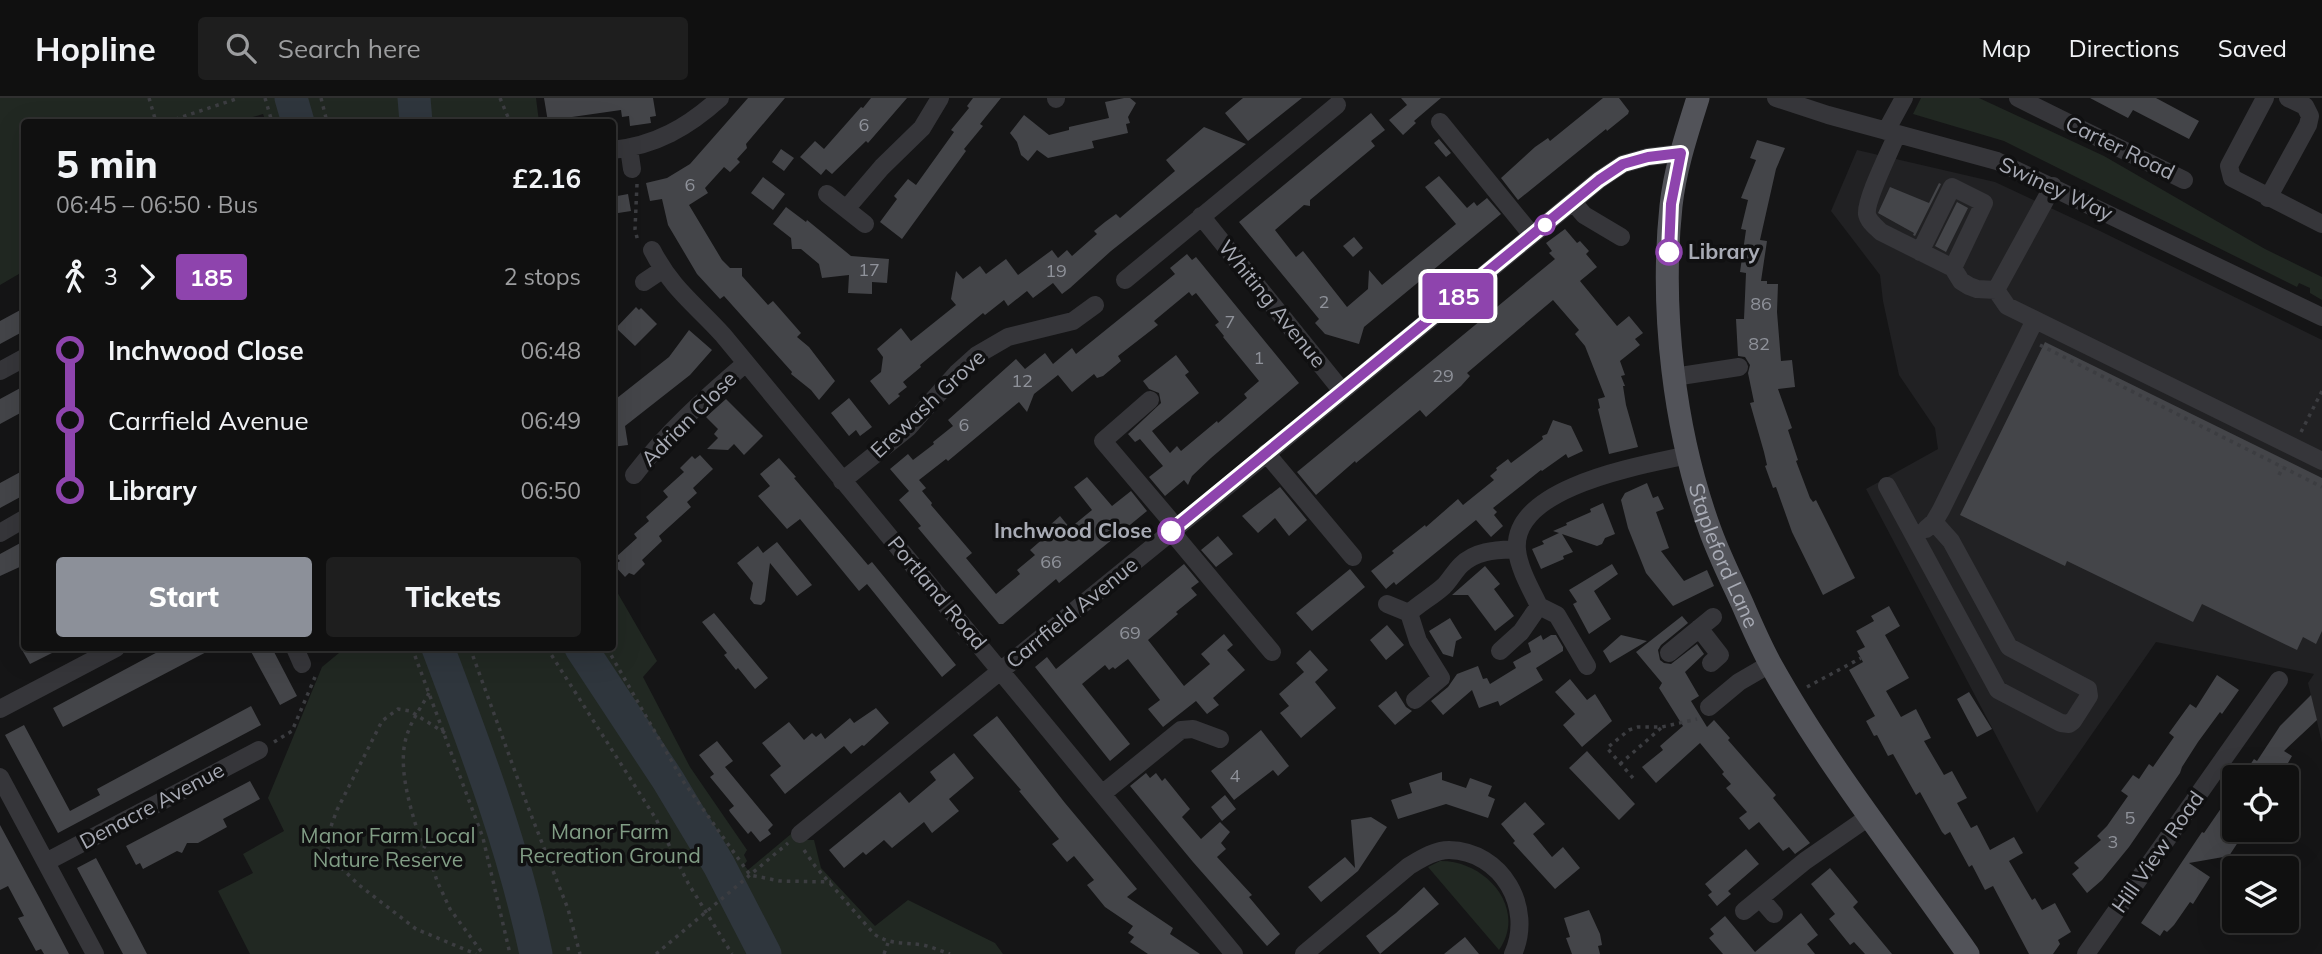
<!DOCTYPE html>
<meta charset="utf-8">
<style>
:root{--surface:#101010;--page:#1e1e1e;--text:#f1f3f6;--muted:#9c9d9f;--line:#303030;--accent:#8c9099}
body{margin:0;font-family:Mulish,sans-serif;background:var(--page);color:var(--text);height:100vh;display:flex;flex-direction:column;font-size:26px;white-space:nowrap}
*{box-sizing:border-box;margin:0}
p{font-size:23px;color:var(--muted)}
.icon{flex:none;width:38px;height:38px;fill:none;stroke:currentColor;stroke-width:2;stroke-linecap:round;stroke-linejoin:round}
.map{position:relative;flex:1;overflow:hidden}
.panel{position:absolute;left:21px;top:21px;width:595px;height:532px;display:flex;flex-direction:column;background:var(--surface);border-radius:7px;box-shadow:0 7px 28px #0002,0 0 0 2px var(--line)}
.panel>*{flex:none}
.badge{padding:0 14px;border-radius:5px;font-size:24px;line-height:46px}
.controls{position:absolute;left:2222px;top:667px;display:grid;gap:14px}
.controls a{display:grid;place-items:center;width:77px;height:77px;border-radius:7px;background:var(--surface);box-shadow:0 7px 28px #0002,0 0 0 2px var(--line);font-size:35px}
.map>.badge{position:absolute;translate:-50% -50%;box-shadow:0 0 0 4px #fff}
.legs{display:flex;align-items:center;gap:10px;height:77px;padding:0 35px;font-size:23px}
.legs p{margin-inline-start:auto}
.overview{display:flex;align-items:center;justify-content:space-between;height:119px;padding:0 35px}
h1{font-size:38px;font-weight:800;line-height:52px}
.cta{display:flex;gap:14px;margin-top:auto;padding:14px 35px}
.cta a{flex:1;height:80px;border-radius:7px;background:var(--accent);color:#fff;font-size:28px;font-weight:800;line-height:80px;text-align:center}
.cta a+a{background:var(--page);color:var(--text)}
ul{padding:0 35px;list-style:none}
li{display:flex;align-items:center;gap:24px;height:70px;font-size:26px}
li i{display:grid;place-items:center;width:10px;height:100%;margin:0 9px;background:currentColor}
li i::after{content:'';width:18px;height:18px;margin:-9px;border:5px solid;border-radius:50%;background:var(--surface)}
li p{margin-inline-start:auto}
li:first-child i{background:linear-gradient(#0000 50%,currentColor 0)}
li:last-child i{background:linear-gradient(currentColor 50%,#0000 0)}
header{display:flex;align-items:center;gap:42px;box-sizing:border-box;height:98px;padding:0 35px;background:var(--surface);border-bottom:2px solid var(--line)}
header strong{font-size:33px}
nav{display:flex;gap:38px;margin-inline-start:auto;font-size:24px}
.search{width:490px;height:63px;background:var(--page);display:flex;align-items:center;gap:18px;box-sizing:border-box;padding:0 24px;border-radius:7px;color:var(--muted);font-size:26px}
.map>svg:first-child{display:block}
.built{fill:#212123}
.green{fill:#212822}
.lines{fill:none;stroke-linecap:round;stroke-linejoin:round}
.river{stroke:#2f363d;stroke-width:33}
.building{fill:#444549}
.path{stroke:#3c3d41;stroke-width:3.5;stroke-dasharray:3.5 5;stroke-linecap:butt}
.minor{stroke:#36363a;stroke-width:18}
.major{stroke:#525359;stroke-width:23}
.line-1-casing{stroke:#fff;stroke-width:16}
.line-1{stroke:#8e44ad;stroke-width:10}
.stop-1-dot{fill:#fff;stroke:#8e44ad;stroke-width:3.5}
.labels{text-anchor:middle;stroke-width:7;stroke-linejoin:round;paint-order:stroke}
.number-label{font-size:18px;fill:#8f929a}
.street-label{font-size:21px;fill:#a8abb5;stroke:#101011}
.stop-label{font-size:21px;font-weight:bold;fill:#a8abb5;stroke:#101011;text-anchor:start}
.park-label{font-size:21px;fill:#819d85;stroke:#101011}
</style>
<header>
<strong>Hopline</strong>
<div class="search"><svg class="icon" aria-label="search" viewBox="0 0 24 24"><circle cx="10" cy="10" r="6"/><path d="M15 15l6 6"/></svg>Search here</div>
<nav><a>Map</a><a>Directions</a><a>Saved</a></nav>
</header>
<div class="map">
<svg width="2322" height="856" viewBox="0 0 2322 856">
<rect width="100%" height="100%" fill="#151516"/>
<path class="built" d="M1857,52l138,32 105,49 222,109v403l-14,-60 6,-9 -158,-32 -119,171 -171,-324 72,-40 -3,-21 -36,-53 -16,-74 -3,-26 -49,-64z"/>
<path class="green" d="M0,0h536l3,24h-273l-3,-8 -27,8h-212v149l-24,14z
M1921,0h58l125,58 161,93 57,28v23l-12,-7v-5l-11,-5 -2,4 -293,-146 -91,-27z
M613,487l44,76 -14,16 47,90 57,83 -3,5 3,6 -3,4 4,5 49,-41 9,11h8l7,28 54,58 33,-26 87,43 8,11h-753l-32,-63 35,-18 -10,-19 41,-23 -16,-33 54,-131 23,-19h267z
M1440,763c45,-1 88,47 59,89l-71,-83z"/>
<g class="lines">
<path class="river" d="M291,0l7,24
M414,0l2,24
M438,550c39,103 75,198 98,306
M581,550l87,132 51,85 46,89"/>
</g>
<path class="building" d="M544,0h109l3,18 -6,1 1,6 -21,3 -1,-10 -7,1 -1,-7 -56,8 1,3 -18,1z
M748,0h37l-39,46 1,4 -10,11 3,3 -10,10 -6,-5 -19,21 3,5 -19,12 33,55 8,8h12v8l26,29 5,-4 28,32 -4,4 12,10 26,34 -16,19 -8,-10 -20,-16 1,-2 -68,-76 -4,3 -23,-25 -29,-49 -6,-26 -12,2 -4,-18 21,-5 23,-14z
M871,0h36l-39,45 -2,-2 -34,33 -6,-5 -5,6 -21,-18 15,-16 9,8 37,-42 2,1z
M973,0h28l-21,26 3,2 -19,23 2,2 -64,88 -22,-17 17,-23 -3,-3 14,-17 8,6 38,-53 -3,-2 18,-22 -2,-2z
M1124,0h6l6,5 -8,14 2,6 -4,1 2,9 -36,8 2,7 -46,10 -11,-8 -9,11 -7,-6 -4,-13 -7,-9 14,-18 25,20 20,-5v-3l40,-9 -4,-16z
M1243,0h59l-54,43 -23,-28z
M1401,0h40l-27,23 2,2 -13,12 -14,-15 18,-15z
M1603,0h16l10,13 -1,3 -21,17 -1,-2 -88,71 -17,-22 34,-31 13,-9 2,3z
M2090,0h66l43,23 -10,18 -56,-29 -5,8z
M1371,15l14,17 -14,11 4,5 -65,54v6l-6,-1 -29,25 21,27 7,-6 44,56 21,-18 1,-19 13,15 74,-61 -31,-37 14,-11 28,32 7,-6 3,4 10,-8 14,16 -137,113 -5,17 -34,-10 -10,-11 4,-4 -80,-97z
M1204,29l42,17 -135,107 -41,37 -8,6 -9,-11 -20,15 -6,-7 -19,15 -4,-6 -19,15 -2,-2 -63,52 1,2 -18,15 4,5 -9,7 2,2 -11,9 -19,-24 11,-9 2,-15 -6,-8 24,-21 10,13 45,-36 -5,-6 5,-28 7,8 17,-13 6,8 20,-15 12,16 34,-25 6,8 9,-8 5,6 25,-22 -3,-3 11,-9 11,-8 4,4 55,-47 -9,-11z
M1439,41l12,14 -5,4 -12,-14z
M1757,42l28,8 -9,21 -16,71 7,1 -6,40h6v3h11l-1,28 4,49 11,-1 3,27 -17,2 14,39 -4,2 10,30 -2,1 14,37 3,4 3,-2 39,78 -32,17 -31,-63 -16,-45 -3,1 -8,-22 2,-1 -3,-13 -14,-49 4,-1 -6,-29 2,-8 -5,-8 -7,-1 -2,-37h8l2,-46 -6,-1 6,-42 -5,-1 7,-29 -7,-2 15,-38 -6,-2z
M781,51l13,9 -10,13 -12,-9z
M763,79l22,17 -12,16 -22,-17z
M1939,85l2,1 -26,52 -2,-1 1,-2 -36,-20 12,-26 39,16z
M628,96l3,17 -19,3v-17z
M1957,104l11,6 -22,44 -11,-6z
M786,109l20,15 1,-2 44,36 38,3 -2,24 -15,-1v12l-24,-1 1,-18 -27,3 -3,-14 -18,-15h-9l-1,-11 -18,-14z
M1565,131l12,14 3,-2 9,10 -3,3 11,13 -17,14 37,45 12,-10 14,17 -8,6 5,6 -20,16 5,14 -4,1 4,10h-2l3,19 12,42 -29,7 -11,-45 2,-1 -2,-9 7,-2 -20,-51 -10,-12 4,-4 -26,-30 -86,73 3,3 -9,10 -35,31 -6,-7 -64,53 -1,-2 -39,34 -19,-23 258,-213 -6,-6 3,-2 -6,-8z
M1354,139l9,11 -10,9 -10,-11z
M1187,156l5,6 4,-3 103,126 -88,75 -19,18 -4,9 -4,-5 -19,16 -16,-19 14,-11 -23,-27 -5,3 -7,-8 33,-31 -2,-10 -10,-4 -6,-8 33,-26 13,17 -4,3 14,18 -47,38 18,22 7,-7 4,5 36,-30 1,2 29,-25 -3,-4 15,-13 -36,-44 1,-1 -9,-11 4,-3 -23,-29 -4,3 -3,-4 -35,29 4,4 -40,31 3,5 -18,15 -6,2 -3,-4 -22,18 -14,-17 -24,19 -7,18 -8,-10 -71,59 -2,-2 -27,21 7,8 -4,3 10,12 -1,2 41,48 -6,5 30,36 24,-20 -3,-4 18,-15 -5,-5 23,-20 -4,-4 11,-10 10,12 22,-18 -18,-23 13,-10 25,29 19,-15 16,20 -88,72 -3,-4 -53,45h-4l-81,-96 3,-2 -22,-26 10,-9 -19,-22 18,-15 5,6 21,-16 -1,-2 20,-16 -5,-6 68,-61 9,10 20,-16 8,11 19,-16 4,6 99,-80 -5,-6z
M636,209l3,3 2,-2 16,16 -22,22 -19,-18z
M24,210v23l-24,13v-23z
M689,232l23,20 -22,25 -65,51 3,19 -16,2v-45l57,-45z
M2045,244l277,136v153l-6,13 -13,-7 -6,13 -95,-46 -9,18 -126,-61 -2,5 -105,-51z
M24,288v25l-24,13v-25z
M849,300l23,29 -12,9 -4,-6 -7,6 -18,-23z
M726,301l37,37 -19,19 -10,-11 -6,6 -21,-1 11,-11 -4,-4 4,-5 -12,-12z
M1553,322l18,6 12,25 -15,7 -2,-4 -24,17 -1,-1 -48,38 4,4 -3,3 9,11 -12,11 -15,-17 -80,65 -2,-3 -8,7 -15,-18 23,-18 -2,-2 33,-26 1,2 32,-28 5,6 31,-25 -4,-4 7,-6 -1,-2 12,-9 3,4 32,-24 -1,-3 5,-2z
M700,357l13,14 -20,19 4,5 -10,9 4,5 -32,29 3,5 -20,19 3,4 -11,11 -5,-2 -4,4 -11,-12 6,-4 -4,-4 21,-19 -3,-4 15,-13 -3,-4 22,-20 -5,-6 21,-19 -4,-4 12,-12 3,3z
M779,360l17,19 -2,1 74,87 4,-3 84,103 -14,12 -75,-93 -8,7 -59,-72 -13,10 -29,-33 12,-10 -10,-12z
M24,372v25l-24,13v-25z
M1647,385l6,15 5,-2 6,13 -8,3 13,36 -8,3 23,30 23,-11 7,16 -41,20 -27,-33 -18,-45 -7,-28 4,-7z
M1280,389l27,33 -18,16 -14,-18 -17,15 -16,-17z
M1603,405l12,31 -10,4 -3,6 -5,2 -35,-12 11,18 -10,4 1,3 -23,10 -9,-20 12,-5 -2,-3 17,-8 -6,-2 14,-6 -1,-2 25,-11 -1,-3z
M1218,438l15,18 -17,13 -15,-17z
M24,443v24l-24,11v-22z
M777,444l35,43 -15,11 -27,-33 -5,38 -4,4 -7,-1 -4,-5 3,-16 -16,-20 21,-17 5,7z
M1184,466l15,18 -8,6 6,7 -21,17 2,2 -30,26 36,46 26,-22 -9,-10 23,-20 9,11 -6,5 18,20 -32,28 6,7 -12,9 -11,-13 -33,26 -15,-18 12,-9 -32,-41 -13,10 -2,-2 -4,3 -4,-5 -23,19 48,60 -20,17 -75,-94 12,-10 9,12z
M1612,466l6,10 -24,17 17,28 -22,15 -16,-30 4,-2 -8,-12z
M1485,468l15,18 -6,5 20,27 -19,15 -27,-36h-16z
M1350,471l15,18 -53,44 -16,-18z
M1889,508l11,20 -15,9 24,43 -23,13 15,26 15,-8 15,29 -7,3 20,34 8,-4 15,27 -10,5 14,25 6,-3 13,25 24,-13 9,16 -14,8 23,39 3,-2 7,12 13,-7 16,29 -13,8 2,4 -7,10h-24l-36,-68 -8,4 -13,-25 -3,2 -19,-35 -5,3 -3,-3 -22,-40 -4,3 -23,-41 -5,2 -11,-21 -3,1 -8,-15 9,-5 -26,-46 14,-8 -6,-11 8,-4 -9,-16 18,-10 -3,-5z
M714,515l54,65 -13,11 -17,-21 -2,2 -12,-15 3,-2 -25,-31z
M1682,518l6,7 -27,22 -3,5 2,10 4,3 7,1 26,-20 7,10 -19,18 14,24 -8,5 16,26 7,-7 16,18 -2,2 48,55 -3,3 37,45 -15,11 -6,-7 -6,4 -24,-29 -10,8 -10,-12 8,-6 -21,-24 5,-4 -9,-10 2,-2 -24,-29 -44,40 -14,-16 21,-17 -3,-4 23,-20 -24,-38 3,-5 -26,-31z
M1450,520l12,20 -6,3 -3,16 -10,-3 -14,-23z
M1387,527l17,20 -18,15 -16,-20z
M1541,537l2,5 8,-5h5l7,12v4l-27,17 7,12 -43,26 -2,-5 -19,7 -7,-18 -29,25 -12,-14 17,-14 9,-13 21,-8 5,13 4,-1 3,6 26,-16 -3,-6 18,-10 -3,-9z
M1621,537l26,6 -37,22 -7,-12z
M21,550h41l-32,16z
M165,550h49l-151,79 -10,-19z
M249,550h23l25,48 -17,9z
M1310,552l18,20 -13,12 21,26 -35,30 -21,-25 9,-7 -10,-12 25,-22 -8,-9z
M2217,577l22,15 -17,24 -2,-2 -22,30 -16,25 -2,6 -51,74 -27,33 -15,13 -15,-19 7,-6 -5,-5 27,-23 -4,-4 10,-10 21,-30 -7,-5 12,-16 6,4 10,-15 4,3 21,-30 -5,-4 21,-29 6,4z
M1570,581l17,21 8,-6 17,27 -30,26 -19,-22 12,-11 -20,-22z
M1396,593l10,16 6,4 -17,14 -17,-19z
M1969,594l23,37 -15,8 -20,-38z
M2311,597l6,25 -33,31 8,5 -4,7 2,1 -8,13h-40l12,-18 3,2 23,-35z
M251,608l10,19 -203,108 -53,-98 19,-10 46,86 30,-16 -3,-6z
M876,610l13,15 -25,23 -2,-1 -11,9 -7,-8 -59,48 -15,-19 11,-9 -19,-23 27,-21 15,18 8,-7 4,4 5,-4 4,6 25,-21 4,5z
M997,618l68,87 72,86 -10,8 46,31 -3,6 30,20h-52l-18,-12 4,-5 -6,-4 5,-7 -28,-19 -18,-22 7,-5 -20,-24 -7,6 -15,-18 7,-5 -40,-48 2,-1 -48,-55z
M1261,632l28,36 -11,10 -5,-6 -39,30 -23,-29z
M717,643l16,20 -8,6 48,58 -5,5 3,4 -11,8 -9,-11 -3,3 -18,-22 -1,-2 5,-4 -24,-29 4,-3 -15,-19z
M1587,653l48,53 -16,16 -50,-52z
M954,655l20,25 -25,21 10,12 -27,22 -8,-11 -32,26 -8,-8 -18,15 -3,-3 -19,16 -15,-18 71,-58 9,11 27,-23 -6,-8z
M1442,674v8l24,8 4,-10 22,8 -4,10 7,3 -7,19 -42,-14 -48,15 -7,-19 21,-7 -3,-10z
M1146,675l4,5 6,-5 6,8 3,-3 25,31 -8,8 19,22 19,-17 10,10 -9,11 5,6 -9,8 35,38 -3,2 31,37 -13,12 -74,-84 -63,-76z
M250,683l10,18 -37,20 4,8 -29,16h-11l-5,10 -5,-2 -34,18 -3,-6 -4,2 -10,-19z
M2235,690v42h11l-17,26 -40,7 21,14 -17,27 -3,-2 -16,23 -7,7 -3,-2 -4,6 -19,-13 61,-91 2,1z
M1225,697l11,14 -14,12 -11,-14z
M1525,704l20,22 -12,10 19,23 11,-10 17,21 -25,21 -42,-46 2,-2 -14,-17z
M1371,719l16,10 -29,44 -37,31 -13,-15 37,-30 10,11 -4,-48z
M0,727l39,72 30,57h-25l-3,-5 -5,2 -18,-33 6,-2 -16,-30 -8,4z
M1746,751l13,15 -31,27 3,3 -14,12 -9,-11 4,-3 -7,-8z
M96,760l38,71 13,25h-24l-46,-86z
M1830,770l28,34 -5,5 39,47h-27l-11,-12 -4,3 -21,-26 6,-5 -24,-30z
M1424,789l15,17 -59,50 -14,-18 30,-23z
M1589,812l11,24 2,11 -4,1 2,8h-28l-6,-16 4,-1 -6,-19z
M1801,815l17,22 -11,9 8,10h-92l-14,-16 5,-4 -4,-5 15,-13 30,36z
M1465,839l14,17h-35z"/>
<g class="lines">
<path class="path" d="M149,0l7,24
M265,0l7,24
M321,0l6,24
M500,0l10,24
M167,24l72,-24
M637,86l-2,45 3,13
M2040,247l282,142
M2301,334l21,-41
M2279,377l4,-8
M412,550l71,190 27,116
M470,550l58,159 40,102 12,45
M547,550l109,171 32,64 44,71
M607,550l76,133 67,94 30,6 51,1
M1807,589l54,-29
M429,595c-7,13 -16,25 -21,39 -13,33 4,81 14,113l5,3 10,33 13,28 33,45
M445,635l-35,-22 -12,-2 -16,12 -45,89 -11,30 4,17 29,28 57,44 60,25
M274,644l18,-11 23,-54
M1620,666l41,-36
M1633,680l-26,-30 22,-18 9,-3h24l35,-8
M804,752l11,16 59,68c16,11 30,8 49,11 9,2 18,6 27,9
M568,849l1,7
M656,856l132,-111
M884,856l4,-11"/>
<path class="minor" d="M1776,0l52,17 169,46 325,156
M2018,0l166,82
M2265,0l-36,68 3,12 90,46
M1056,1v-1
M1440,24l92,113
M1886,33l18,-33
M1897,36c-6,15 -32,66 -30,80 1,7 9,13 14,18l72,36 8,13 8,5 8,3 19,1
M629,50l3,21
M612,52c43,-4 76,-23 108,-52
M827,96l38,30
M2268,100l40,-73 2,-9 -5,-10 -17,-8
M1573,104l11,13 37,22
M846,111l36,-42 40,-39 18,-30
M1201,118l141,175
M652,152c20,39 43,54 71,85l511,619
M1920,154l32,-65 32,16 -31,65
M1125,182l212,-175
M644,184l18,-12
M1996,192l11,16 315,155
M1996,192l57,-104
M0,273l24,-13
M1674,279l65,-10
M1150,302l-47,41 73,86
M1266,355l87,104
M634,377c32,-42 71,-77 112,-112
M842,383l66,-53 49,-55 20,-18 31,-18 65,-16 22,-16
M1887,388l111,204 63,33 8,1 4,-3 16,-25 -1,-7 -79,-42 -58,-106 -17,-19
M1926,431l8,-7 7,-12 94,-190
M1171,433l101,121
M0,435l24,-14
M1387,506l22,9 9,28 23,37 -26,22
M1539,508l18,9 30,51
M1409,515c11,-10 24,-17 35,-27 6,-6 10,-14 17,-21 15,-15 36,-15 56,-16
M1699,530l21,27 -9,8
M295,550l7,16
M1500,553l21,-19 18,-26c-8,-17 -20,-37 -22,-56 -6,-64 127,-85 171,-95
M1669,555l44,-36
M1709,609l30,-25 31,-18
M0,611l116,-61
M0,679l95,177
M1102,696l79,-64 12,-1 27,10
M800,736l408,-332 391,-322 24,-16 25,-7 33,-4
M46,764l213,-112
M1760,800l14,16
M1744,813l61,-50 65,-45
M1304,856l105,-88c12,-7 26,-16 40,-16 53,1 85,58 64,104
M2086,856l193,-274"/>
<path class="major" id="s1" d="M1698,0c-11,35 -23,71 -27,108 -11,104 3,225 39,324 9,25 21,49 32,73 9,21 18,42 29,62 57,102 131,194 197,289"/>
</g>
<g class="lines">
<g class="line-1-casing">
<path id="line-1" d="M1171,433l428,-351 24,-16 25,-7 33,-4 -10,51 -2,48"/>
</g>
<use href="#line-1" class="line-1"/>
</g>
<g class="stop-1-dot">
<circle cx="1545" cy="127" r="9"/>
<circle cx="1669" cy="154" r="12"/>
<circle cx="1171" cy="433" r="12"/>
</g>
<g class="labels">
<g class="number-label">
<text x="864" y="33">6</text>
<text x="690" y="93">6</text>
<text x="869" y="178">17</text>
<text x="1056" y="179">19</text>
<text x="1324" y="210">2</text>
<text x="1761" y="212">86</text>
<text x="1230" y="230">7</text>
<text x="1759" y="252">82</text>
<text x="1259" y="266">1</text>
<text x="1443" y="284">29</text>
<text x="1022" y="289">12</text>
<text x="964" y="333">6</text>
<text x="1051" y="470">66</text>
<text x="1130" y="541">69</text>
<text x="1235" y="684">4</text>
<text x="2130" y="726">5</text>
<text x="2113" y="750">3</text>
</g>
<g class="street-label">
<text transform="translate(2120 50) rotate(26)" y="7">Carter Road</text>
<text transform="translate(2056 91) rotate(25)" y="7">Swiney Way</text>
<text transform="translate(1272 206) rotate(51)" y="7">Whiting Avenue</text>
<text transform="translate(928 306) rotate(-43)" y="7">Erewash Grove</text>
<text transform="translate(689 321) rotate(-45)" y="7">Adrian Close</text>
<text dy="7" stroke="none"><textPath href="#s1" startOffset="469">Stapleford Lane</textPath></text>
<text transform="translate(937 495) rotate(50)" y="7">Portland Road</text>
<text transform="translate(1072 515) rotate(-39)" y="7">Carrfield Avenue</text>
<text transform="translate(152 708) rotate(-28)" y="7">Denacre Avenue</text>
<text transform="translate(2158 754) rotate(-55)" y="7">Hill View Road</text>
</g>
<g class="stop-label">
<text x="1688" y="161">Library</text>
<text x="1152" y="440" text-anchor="end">Inchwood Close</text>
</g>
<g class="park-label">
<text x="610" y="741">Manor Farm<tspan x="610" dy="24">Recreation Ground</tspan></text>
<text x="388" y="745">Manor Farm Local<tspan x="388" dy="24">Nature Reserve</tspan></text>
</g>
</g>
</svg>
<div class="controls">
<a><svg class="icon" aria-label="locate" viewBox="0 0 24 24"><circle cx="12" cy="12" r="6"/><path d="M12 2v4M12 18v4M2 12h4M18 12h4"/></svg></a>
<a><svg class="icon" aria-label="layers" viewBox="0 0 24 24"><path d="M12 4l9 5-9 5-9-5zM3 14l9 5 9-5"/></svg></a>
</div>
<b class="badge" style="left:1458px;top:198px;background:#8e44ad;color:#fff">185</b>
<section class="panel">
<div class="overview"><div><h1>5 min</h1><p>06:45 – 06:50 · Bus</p></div><b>£2.16</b></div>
<div class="legs"><svg class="icon" aria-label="walk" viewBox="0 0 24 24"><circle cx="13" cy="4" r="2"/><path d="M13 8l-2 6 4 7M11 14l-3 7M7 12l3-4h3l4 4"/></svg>3<svg class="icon" aria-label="forward" viewBox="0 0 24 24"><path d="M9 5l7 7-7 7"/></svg><b class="badge" style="background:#8e44ad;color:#fff">185</b><p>2 stops</p></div>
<ul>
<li><i style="color:#8e44ad"></i><b>Inchwood Close</b><p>06:48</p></li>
<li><i style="color:#8e44ad"></i><span>Carrfield Avenue</span><p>06:49</p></li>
<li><i style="color:#8e44ad"></i><b>Library</b><p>06:50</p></li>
</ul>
<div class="cta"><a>Start</a><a>Tickets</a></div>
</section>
</div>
